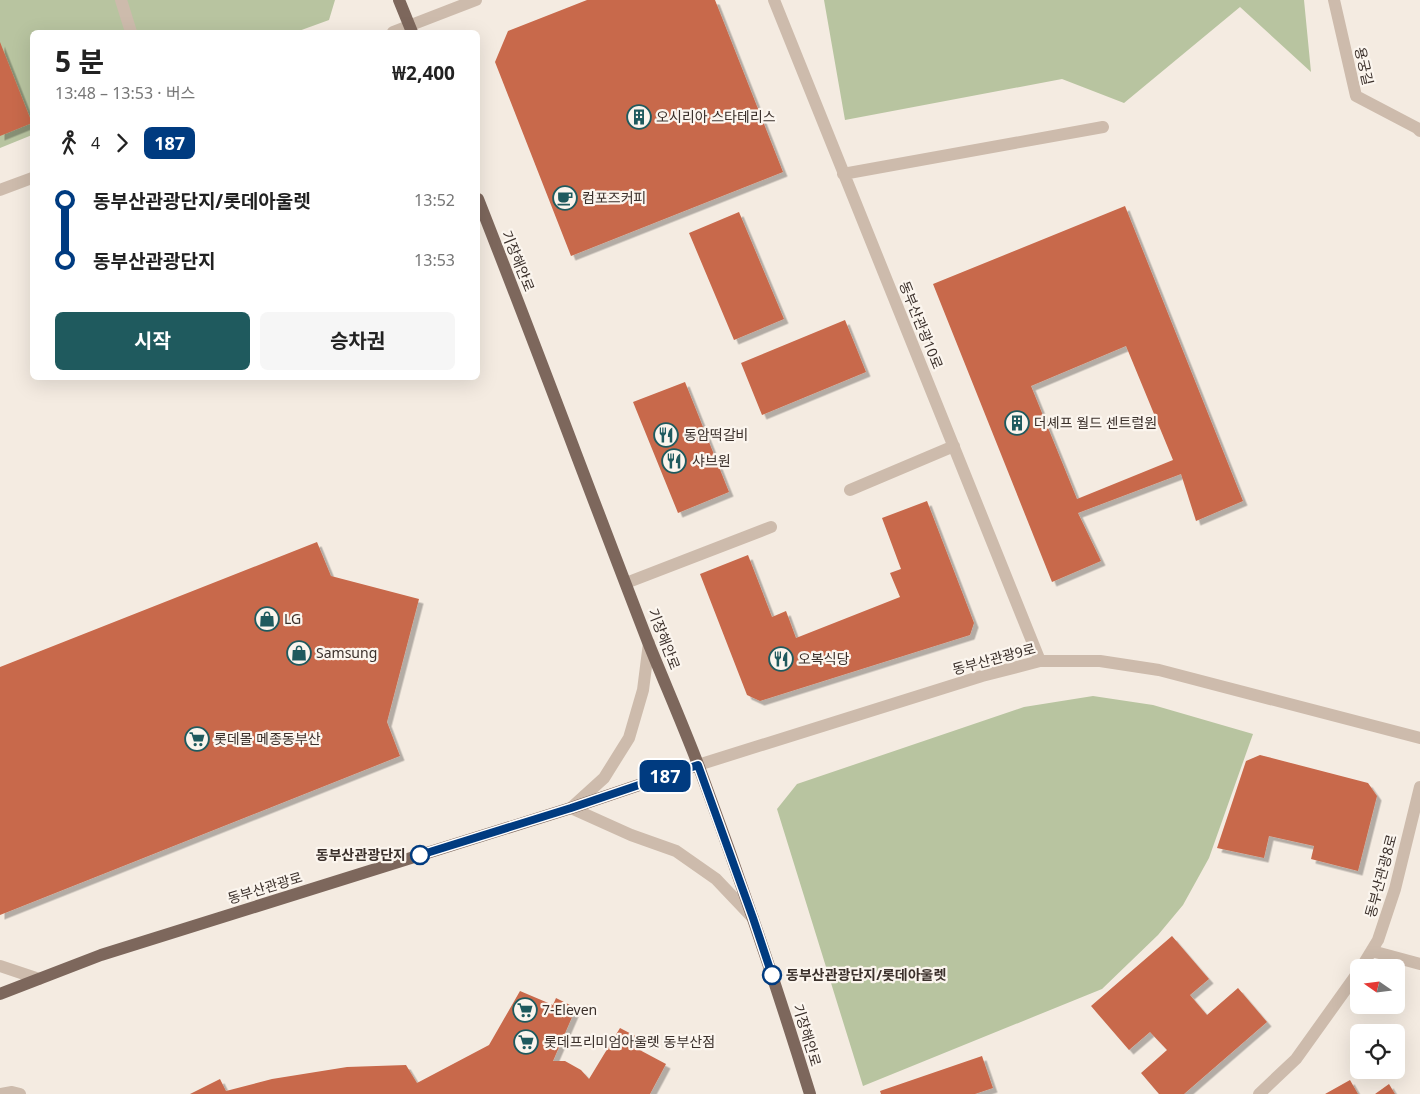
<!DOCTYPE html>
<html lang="ko">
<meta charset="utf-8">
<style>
:root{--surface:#fff;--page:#f6f6f6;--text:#222;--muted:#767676;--accent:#1f5a5e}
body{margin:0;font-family:"Noto Sans","Noto Sans KR",sans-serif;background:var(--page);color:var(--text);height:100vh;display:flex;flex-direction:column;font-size:19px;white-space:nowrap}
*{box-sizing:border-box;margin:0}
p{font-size:16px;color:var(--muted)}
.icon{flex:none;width:28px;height:28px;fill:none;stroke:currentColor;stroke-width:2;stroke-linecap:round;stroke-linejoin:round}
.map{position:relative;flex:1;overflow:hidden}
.details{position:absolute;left:30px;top:30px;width:450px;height:350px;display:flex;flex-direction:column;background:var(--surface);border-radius:8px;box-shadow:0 5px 20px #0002}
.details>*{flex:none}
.badge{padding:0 10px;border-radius:8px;font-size:18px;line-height:32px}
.needle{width:32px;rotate:284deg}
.controls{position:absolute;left:1350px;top:959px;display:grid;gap:10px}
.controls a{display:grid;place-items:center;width:55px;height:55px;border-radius:8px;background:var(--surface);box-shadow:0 5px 20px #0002;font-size:25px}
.map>.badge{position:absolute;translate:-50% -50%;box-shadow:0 0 0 2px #fff}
.legs{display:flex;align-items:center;gap:8px;height:55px;padding:0 25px;font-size:16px}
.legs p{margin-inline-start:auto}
.headline{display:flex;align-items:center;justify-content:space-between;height:85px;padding:0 25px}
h1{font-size:28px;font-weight:700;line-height:38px}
.cta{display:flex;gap:10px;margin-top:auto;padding:10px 25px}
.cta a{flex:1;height:58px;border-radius:8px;background:var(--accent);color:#fff;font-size:20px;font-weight:700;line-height:58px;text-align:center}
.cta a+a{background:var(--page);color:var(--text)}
ul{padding:0 25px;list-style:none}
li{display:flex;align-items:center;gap:18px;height:60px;font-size:19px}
li i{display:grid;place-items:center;width:8px;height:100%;margin:0 6px;background:currentColor}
li i::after{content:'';width:12px;height:12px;margin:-6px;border:4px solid;border-radius:50%;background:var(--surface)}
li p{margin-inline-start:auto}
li:first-child i{background:linear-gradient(#0000 50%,currentColor 0)}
li:last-child i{background:linear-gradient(currentColor 50%,#0000 0)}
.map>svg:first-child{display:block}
.green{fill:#b8c4a0}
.building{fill:#c8694b;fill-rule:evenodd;filter:url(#shadow)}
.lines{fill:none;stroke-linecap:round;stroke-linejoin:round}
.minor{stroke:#cdbbac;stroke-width:12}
.major{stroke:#7d675c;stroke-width:12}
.line-1-casing{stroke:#fff;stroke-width:11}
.line-1{stroke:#003b80;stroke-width:8}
.stop-1-dot{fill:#fff;stroke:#003b80;stroke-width:2.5}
.labels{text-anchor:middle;stroke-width:4.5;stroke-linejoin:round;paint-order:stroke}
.street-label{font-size:14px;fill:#3b302b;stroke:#fbf5ee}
.poi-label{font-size:14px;fill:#3b302b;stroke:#fbf5ee;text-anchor:start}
.stop-label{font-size:14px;font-weight:bold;fill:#3b302b;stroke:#fbf5ee;text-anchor:end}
</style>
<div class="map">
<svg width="1420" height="1094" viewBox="0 0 1420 1094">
<defs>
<filter id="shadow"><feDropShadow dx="4.5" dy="4.5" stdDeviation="0" flood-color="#0004"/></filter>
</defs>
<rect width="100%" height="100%" fill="#f4ebe1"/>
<path class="green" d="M0,0h335l-6,20 -33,12h-264v103l-32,13z
M824,0h480l7,72 -71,-65 -116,96 -62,-24 -217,41z
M1093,696l60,9 100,29 -44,124 -26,47 -25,30 -56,54 -239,97 -86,-277 20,-25 227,-77z"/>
<path class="building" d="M587,0h128l68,172 -212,84 -76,-194 13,-31z
M0,42l32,81 -32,13z
M1125,206l118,295 -47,20 -15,-47 -103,39 23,48 -49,21 -119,-298zM1126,346l47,114 -96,39 -46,-113z
M739,212l45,107 -50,21 -45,-107z
M845,320l21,52 -104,43 -21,-52z
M685,382l44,110 -51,21 -45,-111z
M927,501l47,122 -4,12 -210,66 -13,-6 -47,-121 48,-19 24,62 14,-6 10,27 104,-41 -10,-24 11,-4 -19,-51z
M317,542l14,34 88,23 -32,123 13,34 -400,159v-248z
M1260,755l108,28 9,13 -19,75 -47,-12 3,-13 -45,-10 -5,22 -47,-10 29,-87z
M1172,936l37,43 -19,16 17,20 31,-27 29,34 -83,72h-25l-18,-21 26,-23 -17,-18 -21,18 -38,-44z
M520,991l33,14 3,-7 20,10 -23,53h12l16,9 8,9 31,-51 21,11 -5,9 30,16 -16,30h-460l30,-15 6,12 46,-12 75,-12 59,-2 11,18 72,-38z
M982,1056l11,32 -18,6h-94l-1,-3z
M1350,1080l8,14h-33z
M1389,1084l6,10h-20z"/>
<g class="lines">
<path class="minor" d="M121,0l10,32
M774,0l266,661
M1334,0l22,96 61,32 3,3
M393,32l83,-32
M843,174l260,-47
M0,190l32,-12
M850,490l104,-44
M626,583l145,-56
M649,643l-6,47 -14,48 -25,40 -33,30 60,27 45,16 40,28 37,39
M698,765l284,-89 58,-15h60l59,9 261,68
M1372,951l48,13
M0,966l39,13
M1361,968l17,-28 17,-51 25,-102
M0,1094l12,-2 8,2
M1259,1094l37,-35 63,-88"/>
<path class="major" d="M399,0l13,32
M478,199c58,147 113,296 170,443 17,42 35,83 51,125 40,108 77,217 111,327
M0,994l101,-39 470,-147 127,-43"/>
</g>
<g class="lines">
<g class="line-1-casing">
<path id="line-1" d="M420,855l151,-47 127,-43 55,153 19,57"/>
</g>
<use href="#line-1" class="line-1"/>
</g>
<defs>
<g id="building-ring" transform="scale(1.25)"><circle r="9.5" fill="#fbf5ee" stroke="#1f5a5e" stroke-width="1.5"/><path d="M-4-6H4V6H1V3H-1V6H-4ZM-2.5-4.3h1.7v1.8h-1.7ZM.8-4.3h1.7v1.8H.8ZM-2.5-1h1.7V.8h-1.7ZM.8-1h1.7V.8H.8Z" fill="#1f5a5e"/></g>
<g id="cafe-ring" transform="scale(1.25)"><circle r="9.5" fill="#fbf5ee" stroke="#1f5a5e" stroke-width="1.5"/><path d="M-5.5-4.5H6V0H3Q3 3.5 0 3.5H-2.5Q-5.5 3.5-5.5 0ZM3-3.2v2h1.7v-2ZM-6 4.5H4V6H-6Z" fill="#1f5a5e"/></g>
<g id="restaurant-ring" transform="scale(1.25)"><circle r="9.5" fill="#fbf5ee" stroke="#1f5a5e" stroke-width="1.5"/><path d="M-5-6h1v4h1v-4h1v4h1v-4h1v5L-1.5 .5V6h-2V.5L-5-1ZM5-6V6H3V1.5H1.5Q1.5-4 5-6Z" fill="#1f5a5e"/></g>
<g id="shop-ring" transform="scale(1.25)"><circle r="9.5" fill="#fbf5ee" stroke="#1f5a5e" stroke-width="1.5"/><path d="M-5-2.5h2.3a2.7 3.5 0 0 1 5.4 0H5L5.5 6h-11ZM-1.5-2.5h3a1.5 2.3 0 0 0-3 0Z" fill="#1f5a5e"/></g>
<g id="supermarket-ring" transform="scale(1.25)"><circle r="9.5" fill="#fbf5ee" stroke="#1f5a5e" stroke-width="1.5"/><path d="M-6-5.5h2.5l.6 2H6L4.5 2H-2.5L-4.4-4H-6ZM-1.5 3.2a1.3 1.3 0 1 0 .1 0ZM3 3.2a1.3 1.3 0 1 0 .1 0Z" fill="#1f5a5e"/></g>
</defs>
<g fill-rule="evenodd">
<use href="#building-ring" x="639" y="117"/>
<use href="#cafe-ring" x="565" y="198"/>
<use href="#building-ring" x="1017" y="423"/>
<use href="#restaurant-ring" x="666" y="435"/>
<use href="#restaurant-ring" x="674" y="461"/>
<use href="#shop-ring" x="267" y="619"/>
<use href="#shop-ring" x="299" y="653"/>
<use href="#restaurant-ring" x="781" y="659"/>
<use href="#supermarket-ring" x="197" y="739"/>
<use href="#supermarket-ring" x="525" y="1010"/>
<use href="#supermarket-ring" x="526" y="1042"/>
</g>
<g class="stop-1-dot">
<circle cx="420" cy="855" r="9"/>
<circle cx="772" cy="975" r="9"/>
</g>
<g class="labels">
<g class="street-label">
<text transform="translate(1364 66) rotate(77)" y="5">용궁길</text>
<text transform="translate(518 261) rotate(68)" y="5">기장해안로</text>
<text transform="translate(921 325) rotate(68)" y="5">동부산관광10로</text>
<text transform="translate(664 639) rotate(69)" y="5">기장해안로</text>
<text transform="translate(994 659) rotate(-15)" y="5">동부산관광9로</text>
<text transform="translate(1381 876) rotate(-75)" y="5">동부산관광8로</text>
<text transform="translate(265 888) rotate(-17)" y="5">동부산관광로</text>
<text transform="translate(807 1035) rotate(73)" y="5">기장해안로</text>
</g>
<g class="poi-label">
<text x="656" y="122">오시리아 스타테리스</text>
<text x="582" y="203">컴포즈커피</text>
<text x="1034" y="428">더셰프 월드 센트럴원</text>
<text x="684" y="440">동암떡갈비</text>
<text x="692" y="466">샤브원</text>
<text x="284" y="624">LG</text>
<text x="316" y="658">Samsung</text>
<text x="798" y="664">오복식당</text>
<text x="214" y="744">롯데몰 메종동부산</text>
<text x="542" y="1015">7-Eleven</text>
<text x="544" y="1047">롯데프리미엄아울렛 동부산점</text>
</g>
<g class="stop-label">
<text x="406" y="860">동부산관광단지</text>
<text x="786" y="980" text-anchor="start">동부산관광단지/롯데아울렛</text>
</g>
</g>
</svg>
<div class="controls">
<a><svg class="needle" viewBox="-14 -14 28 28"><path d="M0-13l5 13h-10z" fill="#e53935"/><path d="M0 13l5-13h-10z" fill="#767676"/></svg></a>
<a><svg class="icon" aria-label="locate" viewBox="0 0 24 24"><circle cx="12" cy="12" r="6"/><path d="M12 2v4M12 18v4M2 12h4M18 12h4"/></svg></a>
</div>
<b class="badge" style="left:665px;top:776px;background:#003b80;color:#fff">187</b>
<section class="details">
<div class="headline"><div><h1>5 분</h1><p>13:48 – 13:53 · 버스</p></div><b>₩2,400</b></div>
<div class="legs"><svg class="icon" aria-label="walk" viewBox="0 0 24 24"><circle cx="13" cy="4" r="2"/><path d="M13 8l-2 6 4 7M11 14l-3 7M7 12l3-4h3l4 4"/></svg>4<svg class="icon" aria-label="forward" viewBox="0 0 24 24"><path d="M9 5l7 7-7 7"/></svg><b class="badge" style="background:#003b80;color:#fff">187</b></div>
<ul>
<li><i style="color:#003b80"></i><b>동부산관광단지/롯데아울렛</b><p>13:52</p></li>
<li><i style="color:#003b80"></i><b>동부산관광단지</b><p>13:53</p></li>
</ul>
<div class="cta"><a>시작</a><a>승차권</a></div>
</section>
</div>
